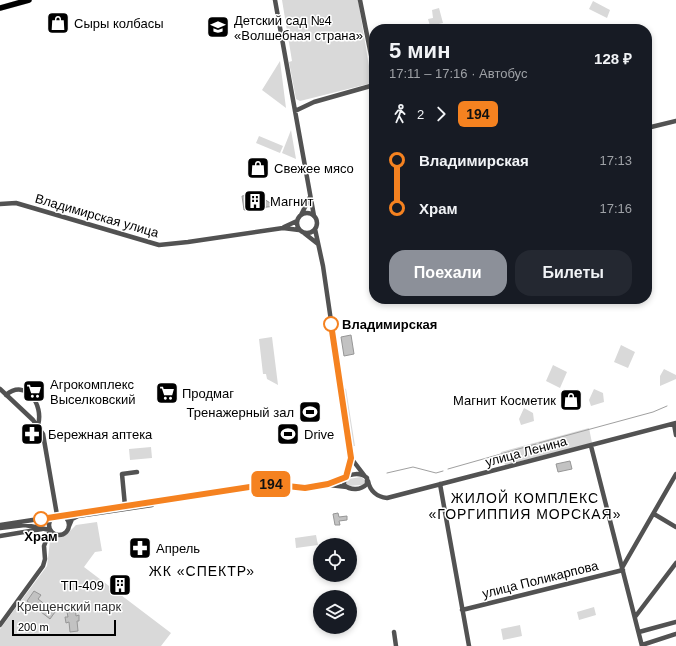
<!DOCTYPE html>
<html lang="ru">
<meta charset="utf-8">
<style>
:root{--surface:#171b24;--page:#242831;--text:#f1f3f6;--muted:#9ea1a6;--accent:#8c9099}
body{margin:0;font-family:Helvetica,sans-serif;background:var(--page);color:var(--text);height:100vh;display:flex;flex-direction:column;font-size:15px;white-space:nowrap}
*{box-sizing:border-box;margin:0}
p{font-size:13px;color:var(--muted)}
.icon{flex:none;width:22px;height:22px;fill:none;stroke:currentColor;stroke-width:2;stroke-linecap:round;stroke-linejoin:round}
.map{position:relative;flex:1;overflow:hidden}
.details{position:absolute;left:369px;top:24px;width:283px;height:280px;display:flex;flex-direction:column;background:var(--surface);border-radius:16px;box-shadow:0 2px 6px #0003}
.details>*{flex:none}
.badge{padding:0 8px;border-radius:6px;font-size:14px;line-height:26px}
.buttons{position:absolute;left:313px;top:538px;display:grid;gap:8px}
.buttons a{display:grid;place-items:center;width:44px;height:44px;border-radius:50%;background:var(--surface);box-shadow:0 2px 6px #0003;font-size:20px}
.scale{position:absolute;left:12px;bottom:10px;width:104px;box-sizing:border-box;padding-left:4px;border:2px solid #000;border-top:0;font-size:11px;line-height:14px;white-space:nowrap;color:#000;-webkit-text-stroke:3px #fff;paint-order:stroke}
.map>.badge{position:absolute;translate:-50% -50%;box-shadow:0 0 0 2px #fff}
.legs{display:flex;align-items:center;gap:6px;height:44px;padding:0 20px;font-size:13px}
.legs p{margin-inline-start:auto}
.head{display:flex;align-items:center;justify-content:space-between;height:68px;padding:0 20px}
h1{font-size:22px;font-weight:800;line-height:30px}
.button{display:flex;gap:8px;margin-top:auto;padding:8px 20px}
.button a{flex:1;height:46px;border-radius:16px;background:var(--accent);color:#fff;font-size:16px;font-weight:800;line-height:46px;text-align:center}
.button a+a{background:var(--page);color:var(--text)}
ul{padding:0 20px;list-style:none}
li{display:flex;align-items:center;gap:14px;height:48px;font-size:15px}
li i{display:grid;place-items:center;width:6px;height:100%;margin:0 5px;background:currentColor}
li i::after{content:'';width:10px;height:10px;margin:-5px;border:3px solid;border-radius:50%;background:var(--surface)}
li p{margin-inline-start:auto}
li:first-child i{background:linear-gradient(#0000 50%,currentColor 0)}
li:last-child i{background:linear-gradient(currentColor 50%,#0000 0)}
.map>svg:first-child{display:block}
.green{fill:#d9d9d9}
.lines{fill:none;stroke-linecap:round;stroke-linejoin:round}
.stream{stroke:#a0a0a0;stroke-width:1}
.building{fill:#c2c2c2;stroke:#969696}
.major-casing{stroke:#dbdbdb;stroke-width:6}
.minor{stroke:#525252;stroke-width:4.5}
.major{stroke:#000;stroke-width:5.5}
.line-1-casing{stroke:#fff;stroke-width:9}
.line-1{stroke:#f58220;stroke-width:6}
.stop-1-dot{fill:#fff;stroke:#f58220;stroke-width:2}
.labels{text-anchor:middle;stroke-width:3;stroke-linejoin:round;paint-order:stroke}
.poi-label{font-size:13px;fill:#000;stroke:#fff;text-anchor:start}
.street-label{font-size:13px;fill:#000;stroke:#fff}
.stop-label{font-size:13px;font-weight:bold;fill:#000;stroke:#fff;text-anchor:start}
.park-label{font-size:13px;fill:#303030;stroke:#fff}
.neighbourhood-label{font-size:14px;letter-spacing:1px;fill:#000;stroke:#fff}
</style>
<div class="map">
<svg width="676" height="646" viewBox="0 0 676 646">
<rect width="100%" height="100%" fill="#fff"/>
<path class="green" d="M282,0h76l12,72c4,3 4,6 2,11l-72,18 -4,-2 -7,-37 3,-1z
M593,1l17,9 -3,8 -18,-9z
M439,8l4,15 -13,3 -2,-7 5,-1 -1,-8z
M280,61l6,47 -24,-18z
M291,130l5,29 -14,-6z
M259,136l24,10 -3,7 -24,-10z
M272,337l6,48 -11,-6 -1,-5h-3l-4,-35z
M621,345l14,7 -7,16 -14,-6z
M553,365l14,7 -7,16 -14,-7z
M664,369l12,6v4l-16,7v-10z
M344,388l2,1 9,57h-3z
M594,389l9,4 1,9 -13,4 -2,-6z
M524,408l9,5 1,8 -13,4 -2,-6z
M589,428l3,15 -87,22 -4,-13z
M151,447l1,11 -22,2 -1,-11z
M361,477l5,4 -2,4 -17,1 -2,-4 3,-3z
M97,522l5,29 -7,1 -11,15 87,66 -10,13h-161v-17l47,-63 3,-25 2,-3 15,-4 9,-9z
M316,535l2,10 -22,3 -1,-10z
M594,607l2,8 -17,5 -2,-8z
M520,625l2,11 -19,4 -2,-11z"/>
<g class="lines">
<path class="stream" d="M539,443l114,-31 14,-6
M448,469l88,-25
M387,473l26,-6 23,6 7,-2"/>
</g>
<path class="building" d="M256,194l19,12 -31,4 -2,-14z
M351,335l3,19 -10,2 -3,-19z
M570,461l2,8 -14,3 -2,-8z
M338,513l1,4 8,-1v4l-8,1 1,4h-5l-2,-11z
M34,591l7,4 -3,4 17,13 -5,7 -23,-18z
M75,606l1,10 3,-1v6h-2l1,10 -8,1 -1,-10 -3,1 -1,-6h3l-2,-10z"/>
<g class="lines">
<g class="major-casing">
<path id="major" d="M0,8l29,-8"/>
</g>
<path class="minor" d="M275,0l39,216
M360,0l14,70
M295,111l19,-9 60,-17
M647,128l29,-7
M0,204l16,-1 143,42 29,-3 95,-14 16,2
M297 223a10 10 0 1 1 20 0a10 10 0 1 1-20 0Z
M301,215l9,-18
M284,227l13,-6
M304,233l14,11
M0,389l33,31 10,14 14,81
M6,395c20,-17 38,10 32,30
M674,424l2,11
M591,446l51,200
M351,458l13,17
M368,481c2,10 9,16 19,17l289,-75
M440,484l29,162
M329,485l18,2
M125,506l-3,-32 15,-2
M654,514l22,13
M49 525a10 10 0 1 1 20 0a10 10 0 1 1-20 0Z
M58,515c70,-10 139,-20 209,-30 14,-2 27,4 42,2 7,-1 14,-2 21,-4 11,-3 26,-15 37,-5v6c-6,6 -16,7 -23,1 -1,-8 6,-18 7,-27l-28,-192 -8,-37
M0,525l52,-8
M69,526l3,-7 6,-3 74,-11
M0,528l25,-3 25,5 -6,16 1,13 -2,7 -43,59
M0,536l42,-7
M622,568l54,-94
M462,610l161,-40
M635,617l41,-54
M394,632l2,14
M639,632l37,-10
M642,645l34,-11"/>
<use href="#major" class="major"/>
</g>
<g class="lines">
<g class="line-1-casing">
<path id="line-1" d="M41,519l228,-35 36,4 23,-4 18,-7 5,-19 -20,-134"/>
</g>
<use href="#line-1" class="line-1"/>
</g>
<defs>
<g id="shop-square" transform="scale(1.15)"><rect x="-9" y="-9" width="18" height="18" rx="4" fill="#000" stroke="#fff"/><path d="M-5-2.5h2.3a2.7 3.5 0 0 1 5.4 0H5L5.5 6h-11ZM-1.5-2.5h3a1.5 2.3 0 0 0-3 0Z" fill="#fff"/></g>
<g id="school-square" transform="scale(1.15)"><rect x="-9" y="-9" width="18" height="18" rx="4" fill="#000" stroke="#fff"/><path d="M0-5L7-2L0 1L-7-2ZM-4 1L0 2.5L4 1V4Q0 6-4 4Z" fill="#fff"/></g>
<g id="building-square" transform="scale(1.15)"><rect x="-9" y="-9" width="18" height="18" rx="4" fill="#000" stroke="#fff"/><path d="M-4-6H4V6H1V3H-1V6H-4ZM-2.5-4.3h1.7v1.8h-1.7ZM.8-4.3h1.7v1.8H.8ZM-2.5-1h1.7V.8h-1.7ZM.8-1h1.7V.8H.8Z" fill="#fff"/></g>
<g id="supermarket-square" transform="scale(1.15)"><rect x="-9" y="-9" width="18" height="18" rx="4" fill="#000" stroke="#fff"/><path d="M-6-5.5h2.5l.6 2H6L4.5 2H-2.5L-4.4-4H-6ZM-1.5 3.2a1.3 1.3 0 1 0 .1 0ZM3 3.2a1.3 1.3 0 1 0 .1 0Z" fill="#fff"/></g>
<g id="stadium-square" transform="scale(1.15)"><rect x="-9" y="-9" width="18" height="18" rx="4" fill="#000" stroke="#fff"/><path d="M0-5a6.5 5 0 1 0 0 10a6.5 5 0 1 0 0-10ZM-3.5-1.8h7v3.6h-7Z" fill="#fff"/></g>
<g id="pharmacy-square" transform="scale(1.15)"><rect x="-9" y="-9" width="18" height="18" rx="4" fill="#000" stroke="#fff"/><path d="M-2-6h4v4h4v4h-4v4h-4v-4h-4v-4h4Z" fill="#fff"/></g>
</defs>
<g fill-rule="evenodd">
<use href="#shop-square" x="58" y="23"/>
<use href="#school-square" x="218" y="27"/>
<use href="#shop-square" x="258" y="168"/>
<use href="#building-square" x="255" y="201"/>
<use href="#supermarket-square" x="34" y="391"/>
<use href="#supermarket-square" x="167" y="393"/>
<use href="#shop-square" x="571" y="400"/>
<use href="#stadium-square" x="310" y="412"/>
<use href="#pharmacy-square" x="32" y="434"/>
<use href="#stadium-square" x="288" y="434"/>
<use href="#pharmacy-square" x="140" y="548"/>
<use href="#building-square" x="120" y="585"/>
</g>
<g class="stop-1-dot">
<circle cx="331" cy="324" r="7"/>
<circle cx="41" cy="519" r="7"/>
</g>
<g class="labels">
<g class="poi-label">
<text x="234" y="25">Детский сад №4<tspan x="234" dy="15">«Волшебная страна»</tspan></text>
<text x="74" y="28">Сыры колбасы</text>
<text x="274" y="173">Свежее мясо</text>
<text x="270" y="206">Магнит</text>
<text x="50" y="389">Агрокомплекс<tspan x="50" dy="15">Выселковский</tspan></text>
<text x="182" y="398">Продмаг</text>
<text x="556" y="405" text-anchor="end">Магнит Косметик</text>
<text x="294" y="417" text-anchor="end">Тренажерный зал</text>
<text x="48" y="439">Бережная аптека</text>
<text x="304" y="439">Drive</text>
<text x="156" y="553">Апрель</text>
<text x="104" y="590" text-anchor="end">ТП-409</text>
</g>
<g class="street-label">
<text transform="translate(97 215) rotate(16)" y="5">Владимирская улица</text>
<text transform="translate(526 451) rotate(-15)" y="5">улица Ленина</text>
<text transform="translate(540 579) rotate(-14)" y="5">улица Поликарпова</text>
</g>
<g class="stop-label">
<text x="342" y="329">Владимирская</text>
<text x="41" y="541" text-anchor="middle">Храм</text>
</g>
<g class="park-label">
<text x="69" y="611">Крещенский парк</text>
</g>
<g class="neighbourhood-label">
<text x="525" y="503">ЖИЛОЙ КОМПЛЕКС<tspan x="525" dy="16">«ГОРГИППИЯ МОРСКАЯ»</tspan></text>
<text x="202" y="576">ЖК «СПЕКТР»</text>
</g>
</g>
</svg>
<div class="buttons">
<a><svg class="icon" aria-label="locate" viewBox="0 0 24 24"><circle cx="12" cy="12" r="6"/><path d="M12 2v4M12 18v4M2 12h4M18 12h4"/></svg></a>
<a><svg class="icon" aria-label="layers" viewBox="0 0 24 24"><path d="M12 4l9 5-9 5-9-5zM3 14l9 5 9-5"/></svg></a>
</div>
<div class="scale">200 m</div>
<b class="badge" style="left:271px;top:484px;background:#f58220;color:#111">194</b>
<section class="details">
<div class="head"><div><h1>5 мин</h1><p>17:11 – 17:16 · Автобус</p></div><b>128 ₽</b></div>
<div class="legs"><svg class="icon" aria-label="walk" viewBox="0 0 24 24"><circle cx="13" cy="4" r="2"/><path d="M13 8l-2 6 4 7M11 14l-3 7M7 12l3-4h3l4 4"/></svg>2<svg class="icon" aria-label="forward" viewBox="0 0 24 24"><path d="M9 5l7 7-7 7"/></svg><b class="badge" style="background:#f58220;color:#111">194</b></div>
<ul>
<li><i style="color:#f58220"></i><b>Владимирская</b><p>17:13</p></li>
<li><i style="color:#f58220"></i><b>Храм</b><p>17:16</p></li>
</ul>
<div class="button"><a>Поехали</a><a>Билеты</a></div>
</section>
</div>
